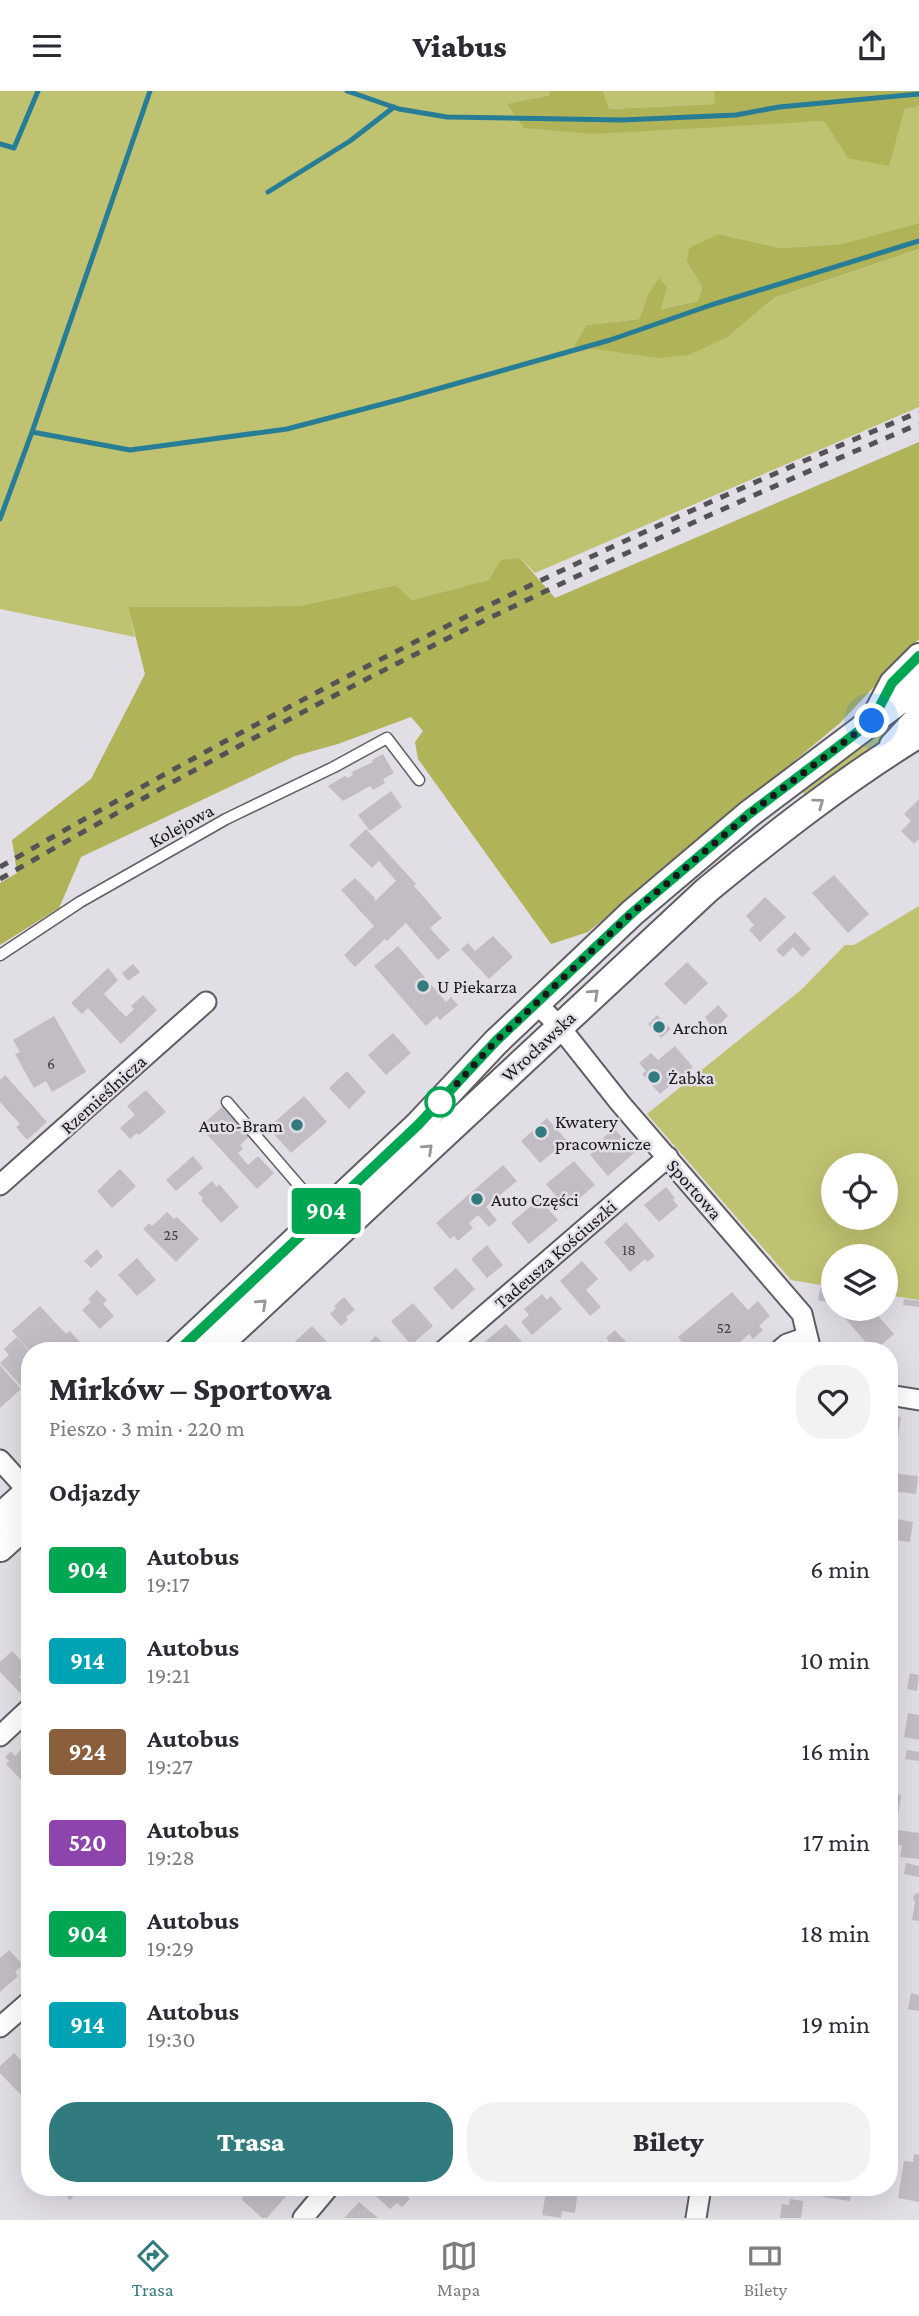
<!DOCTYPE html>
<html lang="pl">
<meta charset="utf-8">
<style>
:root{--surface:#fff;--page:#f2f2f3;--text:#2b2b33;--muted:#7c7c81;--line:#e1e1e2;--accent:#317a7e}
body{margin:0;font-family:"Crimson Pro",serif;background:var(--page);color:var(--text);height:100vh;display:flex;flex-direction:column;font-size:26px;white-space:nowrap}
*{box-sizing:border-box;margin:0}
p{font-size:23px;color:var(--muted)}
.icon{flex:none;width:38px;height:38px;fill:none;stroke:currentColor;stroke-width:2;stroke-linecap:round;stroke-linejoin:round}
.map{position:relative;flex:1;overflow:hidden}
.panel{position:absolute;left:21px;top:1251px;width:877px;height:854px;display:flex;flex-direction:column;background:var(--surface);border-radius:28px;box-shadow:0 7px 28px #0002}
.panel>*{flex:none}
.badge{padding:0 14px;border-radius:5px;font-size:24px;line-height:46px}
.tools{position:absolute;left:821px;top:1062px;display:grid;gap:14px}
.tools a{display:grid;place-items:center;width:77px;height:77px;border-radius:50%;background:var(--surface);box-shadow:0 7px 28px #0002;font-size:35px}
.you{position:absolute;width:35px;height:35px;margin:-18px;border:5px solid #fff;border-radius:50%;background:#1a73e8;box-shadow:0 0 0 10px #1a73e833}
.map>.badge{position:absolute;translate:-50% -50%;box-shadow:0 0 0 4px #fff}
h2{padding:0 28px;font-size:26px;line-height:63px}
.round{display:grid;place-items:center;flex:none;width:74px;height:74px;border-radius:28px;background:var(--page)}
.overview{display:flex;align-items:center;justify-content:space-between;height:119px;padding:0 28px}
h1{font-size:33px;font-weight:800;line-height:52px}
.primary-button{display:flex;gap:14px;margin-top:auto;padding:14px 28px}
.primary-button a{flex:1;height:80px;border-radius:28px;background:var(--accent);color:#fff;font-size:28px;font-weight:800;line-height:80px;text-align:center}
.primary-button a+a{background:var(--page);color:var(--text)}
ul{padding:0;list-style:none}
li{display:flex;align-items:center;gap:21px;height:91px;padding:0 28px}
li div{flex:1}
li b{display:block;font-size:26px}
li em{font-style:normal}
li .badge{min-width:77px;font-weight:700;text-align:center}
header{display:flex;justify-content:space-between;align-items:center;height:91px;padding:0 28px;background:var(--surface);font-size:32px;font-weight:800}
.menu{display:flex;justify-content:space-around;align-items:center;height:98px;border-top:2px solid var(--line);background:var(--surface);font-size:19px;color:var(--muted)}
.menu a{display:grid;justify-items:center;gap:4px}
.menu .on{color:var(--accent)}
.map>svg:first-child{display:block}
.green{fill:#bfc270;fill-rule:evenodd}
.forest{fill:#b0b358}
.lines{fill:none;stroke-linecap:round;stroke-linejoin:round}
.stream{stroke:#277d96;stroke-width:5}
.building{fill:#c2bdc5}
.service-casing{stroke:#615d64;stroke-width:13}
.minor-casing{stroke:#615d64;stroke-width:23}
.tertiary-casing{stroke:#615d64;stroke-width:28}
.secondary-casing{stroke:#615d64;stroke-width:30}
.service{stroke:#fff;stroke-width:10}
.minor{stroke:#fff;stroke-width:19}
.tertiary{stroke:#fff;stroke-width:24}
.secondary{stroke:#fff;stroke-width:26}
.rail{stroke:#545256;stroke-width:5;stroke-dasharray:9 9;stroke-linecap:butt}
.oneway{stroke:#989798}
.line-casing{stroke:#fff;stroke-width:16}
.line{stroke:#00a651;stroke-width:10}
.walk{stroke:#19171a;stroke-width:7;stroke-dasharray:0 12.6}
.poi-dot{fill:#317a7e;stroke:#e2dee5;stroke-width:2.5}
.stop-dot{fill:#fff;stroke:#00a651;stroke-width:3.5}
.labels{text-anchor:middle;stroke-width:5;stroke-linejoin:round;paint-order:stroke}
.number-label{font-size:16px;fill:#434045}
.street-label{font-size:19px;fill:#19171a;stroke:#e2dee5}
.poi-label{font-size:19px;fill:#19171a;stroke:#e2dee5;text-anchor:start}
</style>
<header><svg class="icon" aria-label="menu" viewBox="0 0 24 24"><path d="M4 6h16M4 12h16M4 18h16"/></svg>Viabus<svg class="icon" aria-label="share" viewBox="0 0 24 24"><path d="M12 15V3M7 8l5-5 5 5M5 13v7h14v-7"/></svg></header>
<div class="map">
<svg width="919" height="2127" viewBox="0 0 919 2127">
<rect width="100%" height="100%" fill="#e2dee5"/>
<path class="green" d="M0,0h550v4l-42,9 253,19 63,-2 24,36 41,8 16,-56 14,-3v117l-78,21 -60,4 -62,-14 -32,28 15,25 -4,14 -38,8 -12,-15 -9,25 -52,6 142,11 45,-38 145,-49v158l-384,166 -15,-15 -30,22 -78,20 -16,-15 -97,21 -171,1 7,30 -135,-28z
M603,0h111l2,13 -108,5z
M911,614l-21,29 -86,60 -4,-6z
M919,815v394l-33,-5v-38h-53v30l-42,-7 -144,-166 154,-124 44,-45h9zM833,1074h53v53h-53z"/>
<path class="forest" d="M550,0h53l6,18 106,-5 -1,-13h205v15l-14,3 -16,57 -41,-8 -24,-37 -231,13 -69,-6 -17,-24 43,-9z
M919,132v26l-145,49 -45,38 -40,19 -30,3 -85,-12 13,-21 52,-6 9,-25 11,-16 8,9 -6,22 37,-8 4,-14 -15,-25 2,-14 30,-14 62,14 60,-4z
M919,351v197l-79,84 -252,209 -37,12 -133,-185 -3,-17 8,-11 -12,-14 -73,27 -43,12 -214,101 -22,51 -59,37v-62l17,-10 -5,-33 79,-61 54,-105 -17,-67 171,-1 97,-21 16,15 77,-20 12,-20 19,-2 35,40z"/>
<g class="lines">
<path class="stream" d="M347,0l52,18 48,8 175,3 114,-5 43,-8 140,-13
M0,53l14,4 24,-57
M268,101l82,-51 44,-34
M32,341l98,18 157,-21 111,-29 212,-60 101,-35 208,-64
M0,428l32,-87 118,-341"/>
</g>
<path class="building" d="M383,663l11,19 -11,6 2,4 -12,7 -3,-4 -27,15 -15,-15 17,-10 3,2 5,-3 -1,-3 21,-10 -1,-2z
M391,700l11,16 -32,24 -12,-16z
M919,708v40l-5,5 -13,-13 10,-10 -7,-7z
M366,738l50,55 -2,2 28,32 -12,10 20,22 -12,10 -32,-37 -19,18 -2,-2 -30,28 -11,-12 30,-29 -33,-36 14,-12 20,20 -1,4 22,-21 -17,-20 -7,7 -23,-23z
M834,784l35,39 -21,19 -36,-40z
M765,806l21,20 -26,25 -11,-12 5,-5 -8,-9z
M795,841l16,17 -9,8 -9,-10 -10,10 -7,-7z
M493,845l20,21 -24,22 -28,-30 7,-6 7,8z
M398,855l48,56 5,-5 7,8 -18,15 -3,-4 -11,10 -52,-60z
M687,871l21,21 -23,22 -21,-21z
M133,873l7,8 -12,9 -6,-8z
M108,877l10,12 -14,14 22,23 8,-8 -3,-3 12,-11 14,15 -36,34 -33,-36 -6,6 -11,-11z
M718,914l10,11 -14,14 -9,-13z
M657,924l14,14 -10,9 -13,-14z
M54,925l32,56 -34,20 -6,-11 -12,7 -19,-34 5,-2 -7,-12z
M393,942l18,20 -25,22 -18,-20z
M675,955l18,21 -33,27 -18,-20 4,-3 -7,-8 12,-10 7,7z
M347,980l19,21 -17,17 -20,-21z
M5,984l42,47 -20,18 -11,-13 4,-3 -20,-22v-22z
M146,999l20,22 -27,23 -2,-2 -7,6 -10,-11 15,-13 -8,-9z
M304,1005l23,26 -36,31 -23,-25z
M223,1015l28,29 -11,10 3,4 -5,4 10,12 10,-9 16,17 -17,16 -57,-62z
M547,1027l20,23 -27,22 -19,-22z
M614,1037l21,24 -27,24 -18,-21 11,-11 -2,-2z
M193,1065l10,12 -27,23 -10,-11z
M574,1070l21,24 -28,24 -21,-25z
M503,1074l14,16 -31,26 11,13 -8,7 -11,-12 -9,8 4,5 -15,13 -4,-5 -4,3 -14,-16z
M120,1078l16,17 -24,22 -15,-17z
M212,1090l5,6 2,-3 20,23 -18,16 -20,-23 2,-2 -5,-5z
M666,1096l9,11 -2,2 5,6 -19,16 -15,-17z
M539,1108l19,21 -29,24 -18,-21z
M167,1121l7,7 3,-2 22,22 -23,23 -33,-33 6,-6 3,3z
M626,1131l29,34 -8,6 -2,-3 -15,13 -26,-30z
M487,1154l16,20 -16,13 -16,-19z
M97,1158l6,8 -12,11 -7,-7z
M137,1167l19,22 -19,16 -19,-21z
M582,1170l16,18 -12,11 15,17 -11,9 -30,-35z
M456,1177l19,21 -23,21 -19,-22z
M821,1194l12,3v15l-15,-3z
M97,1199l10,10 -4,4 11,12 -14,13 -18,-19 9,-8 -3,-3z
M732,1201l16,18 10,-9 12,15 -11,10 4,4 -10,9 -4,-5 -11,10 3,4 -3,3h-48l-12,-14z
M542,1203l5,6 4,-4 11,13 -30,26 -11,-13 8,-7 -5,-6z
M344,1206l11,13 -9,7 2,3 -7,6 -11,-12 6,-6 -2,-2z
M904,1208l15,2v6l-16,-2z
M413,1212l20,23 -22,19 -20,-24z
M40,1215l26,28 4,-3 16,18 -2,2h-54l-18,-20z
M853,1218h19l22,25 -16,14 -8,-1 -26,-30z
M506,1233l18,20 -8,7h-30l-5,-6z
M312,1235l17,18 -8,7h-30l-3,-3z
M615,1239l15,16 -6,5h-6l-12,-13z
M376,1245l14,15h-31z
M17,1246l13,15v26l-9,8 -21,-23 9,-8 -5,-6z
M601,1250l5,5 -6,5h-10z
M0,1274l21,24 -21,19z
M890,1324l11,2 -4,27 -8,-1z
M891,1382l27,3 -2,18 -26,-3z
M897,1428l16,3 -3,20 -16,-2z
M12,1560l17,18 -10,8 10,11 -7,7 -22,-23v-10z
M910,1582l9,2 -2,16 -10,-2z
M908,1622l11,2v25l-15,-3z
M24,1655l6,6v30l-4,3 -20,-21 3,-3 -4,-4 6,-6 4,5z
M907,1659l12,2v9l-14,-2z
M889,1702l12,2 -3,20 -9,-1z
M898,1739l21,3v26l-19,-2 2,-12h-5z
M906,1772l13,3v11l-15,-3z
M917,1802l2,1v27l-7,-1 3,-18 -2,-3 1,-4z
M9,1859l14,15 -8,7 3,4 -18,16v-34z
M911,1902l8,2v16l-11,-2z
M14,1962l16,17v17l-9,8 -21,-22v-7z
M914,2063l5,1v47l-21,-4 6,-37 9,1z
M58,2096h24l-12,13z
M261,2096h33l-27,31h-5l-21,-19 9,-10 5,5z
M373,2096h25l12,12 -8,8 -5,-4 -7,6 -20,-18z
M547,2096l31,2 -3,24 -13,-2 -1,7 -19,-3z
M824,2096h28l-2,14 -27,-4z
M790,2108l13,2 -2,17h-21l2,-14 7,1z
M359,2111l19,16h-34z"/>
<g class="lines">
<g class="service-casing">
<path id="service" d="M0,864l80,-53 146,-83 108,-52 53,-29 32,42
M227,1011l74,86 24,24"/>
</g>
<g class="minor-casing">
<path id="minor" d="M536,912l23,23 61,77 182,211 9,37
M0,1094l206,-183
M443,1260l225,-194
M779,1260l8,-7 20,-7
M889,1304l30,5
M0,1369l28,31
M0,1645l30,-28
M0,1936l30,-26
M303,2127l26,-31
M696,2127l5,-31"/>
</g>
<g class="tertiary-casing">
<path id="tertiary" d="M872,630l20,-38 27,-27
M892,654l23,-25 4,-7"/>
</g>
<g class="secondary-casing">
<path id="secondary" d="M178,1260l240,-226 78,-83 136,-129 117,-99 170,-128
M212,1260l495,-461c68,-56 137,-110 212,-156
M0,1426l30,-27
M0,1457l30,-27"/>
</g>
<use href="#service" class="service"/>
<use href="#minor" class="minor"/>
<use href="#tertiary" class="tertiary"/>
<use href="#secondary" class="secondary"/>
<path class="rail" d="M0,776c190,-109 382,-213 580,-305 112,-53 225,-102 339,-150
M0,788c165,-94 332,-186 504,-268 137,-66 275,-128 415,-187"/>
</g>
<defs><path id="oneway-chevron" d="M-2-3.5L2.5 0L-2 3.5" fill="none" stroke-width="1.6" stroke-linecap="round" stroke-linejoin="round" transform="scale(1.75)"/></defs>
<g class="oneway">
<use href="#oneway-chevron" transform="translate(819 712) rotate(-36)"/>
<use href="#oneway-chevron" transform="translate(594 903) rotate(-43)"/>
<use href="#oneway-chevron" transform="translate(428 1058) rotate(-43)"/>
<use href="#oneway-chevron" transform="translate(262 1213) rotate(-43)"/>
</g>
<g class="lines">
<g class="line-casing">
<path id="line" d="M178,1260l240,-226 78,-84 136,-128 117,-99 123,-93 20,-38 27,-27"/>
</g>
<use href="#line" class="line"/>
<path class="walk" d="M440,1011l56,-61 136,-128 117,-99 123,-93"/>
</g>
<g class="poi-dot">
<circle cx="423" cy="895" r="7"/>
<circle cx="659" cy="936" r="7"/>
<circle cx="654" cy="986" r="7"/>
<circle cx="297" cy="1034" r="7"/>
<circle cx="541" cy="1041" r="7"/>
<circle cx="477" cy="1108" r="7"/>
</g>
<circle class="stop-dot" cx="440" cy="1011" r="14"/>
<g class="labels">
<g class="number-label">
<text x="51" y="978">6</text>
<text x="171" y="1149">25</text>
<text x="629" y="1164">18</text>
<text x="724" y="1242">52</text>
</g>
<g class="street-label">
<text transform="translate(181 734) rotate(-29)" y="7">Kolejowa</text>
<text transform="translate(538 955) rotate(-43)" y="7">Wrocławska</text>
<text transform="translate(103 1003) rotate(-42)" y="7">Rzemieślnicza</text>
<text transform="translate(695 1098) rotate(49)" y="7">Sportowa</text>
<text transform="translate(555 1163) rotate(-41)" y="7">Tadeusza Kościuszki</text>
</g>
<g class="poi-label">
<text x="437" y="902">U Piekarza</text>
<text x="673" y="943">Archon</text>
<text x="668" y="993">Żabka</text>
<text x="555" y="1037">Kwatery<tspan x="555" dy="22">pracownicze</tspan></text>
<text x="283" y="1041" text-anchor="end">Auto-Bram</text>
<text x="491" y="1115">Auto Części</text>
</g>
</g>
</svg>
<div class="tools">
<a><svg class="icon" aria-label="locate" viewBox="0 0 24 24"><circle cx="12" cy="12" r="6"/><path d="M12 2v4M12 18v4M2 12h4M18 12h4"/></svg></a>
<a><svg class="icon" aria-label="layers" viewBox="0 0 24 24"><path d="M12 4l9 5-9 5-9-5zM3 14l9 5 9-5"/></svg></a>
</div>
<div class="you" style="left:872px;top:630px"></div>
<b class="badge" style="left:326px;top:1120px;background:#00a651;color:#fff">904</b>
<section class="panel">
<div class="overview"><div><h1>Mirków – Sportowa</h1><p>Pieszo · 3 min · 220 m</p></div><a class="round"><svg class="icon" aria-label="heart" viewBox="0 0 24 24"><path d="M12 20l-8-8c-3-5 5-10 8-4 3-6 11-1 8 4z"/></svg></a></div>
<h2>Odjazdy</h2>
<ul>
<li><span class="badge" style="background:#00a651;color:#fff">904</span><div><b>Autobus</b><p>19:17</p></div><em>6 min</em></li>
<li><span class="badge" style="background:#00a3b4;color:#fff">914</span><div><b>Autobus</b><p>19:21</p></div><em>10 min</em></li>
<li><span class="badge" style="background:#8b5e3c;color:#fff">924</span><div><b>Autobus</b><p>19:27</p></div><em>16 min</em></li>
<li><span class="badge" style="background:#8e44ad;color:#fff">520</span><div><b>Autobus</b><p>19:28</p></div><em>17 min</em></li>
<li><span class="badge" style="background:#00a651;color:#fff">904</span><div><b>Autobus</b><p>19:29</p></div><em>18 min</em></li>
<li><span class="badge" style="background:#00a3b4;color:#fff">914</span><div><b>Autobus</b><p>19:30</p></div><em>19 min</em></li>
</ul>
<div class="primary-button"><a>Trasa</a><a>Bilety</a></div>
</section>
</div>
<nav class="menu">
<a class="on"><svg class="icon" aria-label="directions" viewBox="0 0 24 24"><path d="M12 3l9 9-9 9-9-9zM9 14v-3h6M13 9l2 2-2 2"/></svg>Trasa</a>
<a><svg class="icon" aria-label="map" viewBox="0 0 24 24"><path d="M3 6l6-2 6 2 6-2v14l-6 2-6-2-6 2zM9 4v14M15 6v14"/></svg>Mapa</a>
<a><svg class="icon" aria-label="tickets" viewBox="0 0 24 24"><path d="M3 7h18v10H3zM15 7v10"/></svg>Bilety</a>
</nav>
